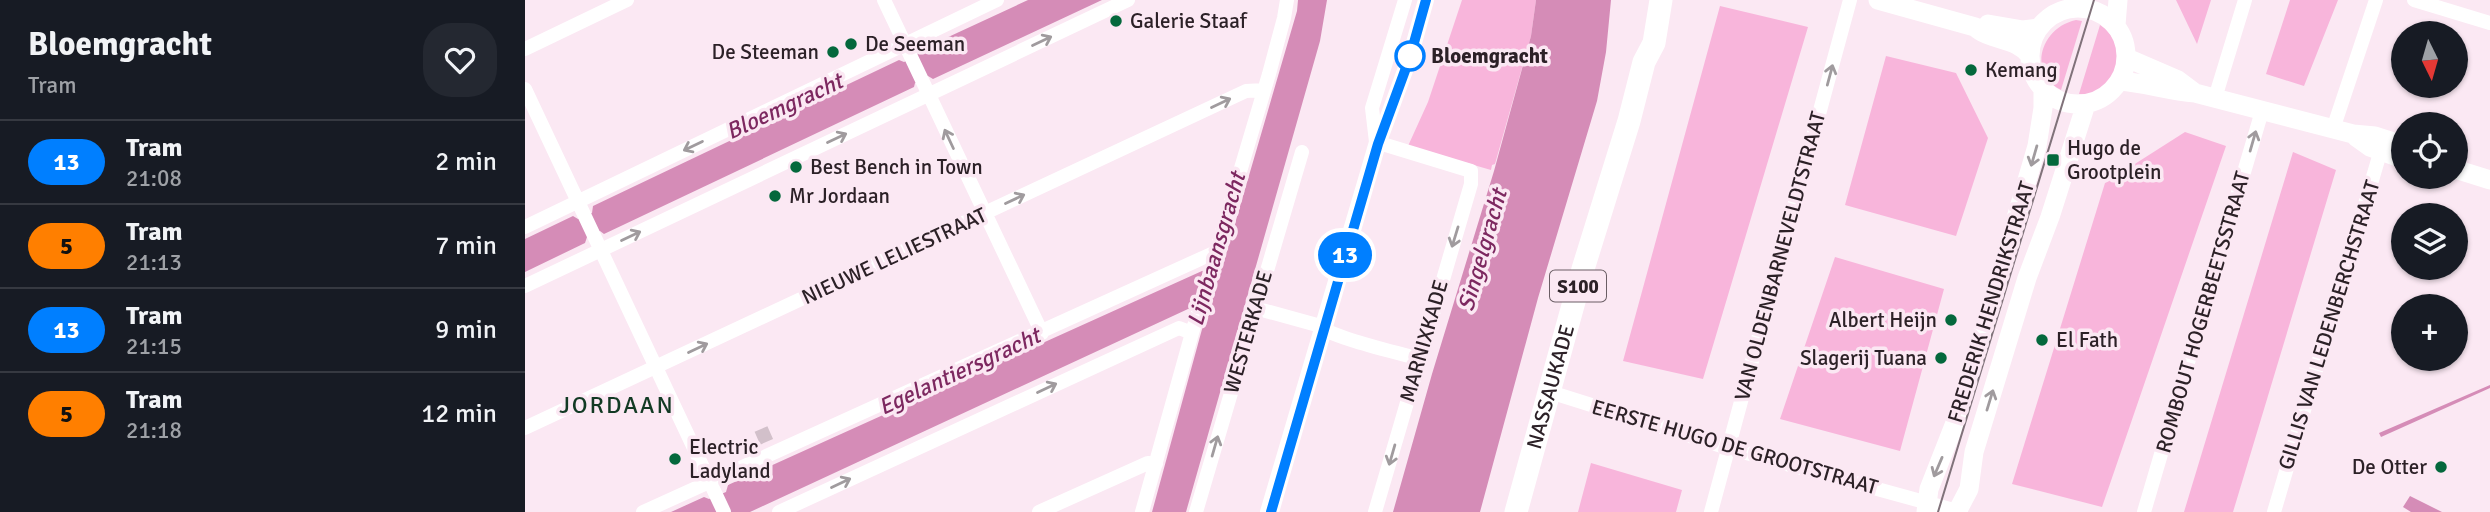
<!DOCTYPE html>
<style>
:root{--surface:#171b24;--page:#242831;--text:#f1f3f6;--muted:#9ea1a6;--line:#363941}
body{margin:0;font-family:Signika,sans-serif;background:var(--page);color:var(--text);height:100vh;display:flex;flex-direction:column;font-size:26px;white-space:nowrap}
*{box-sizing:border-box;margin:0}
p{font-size:23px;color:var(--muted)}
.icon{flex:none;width:38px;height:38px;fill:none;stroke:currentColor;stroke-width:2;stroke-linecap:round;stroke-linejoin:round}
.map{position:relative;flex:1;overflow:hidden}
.side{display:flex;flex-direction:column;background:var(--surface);width:525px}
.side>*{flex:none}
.badge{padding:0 14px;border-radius:23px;font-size:24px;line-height:46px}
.needle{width:46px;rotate:175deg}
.tools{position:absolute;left:1866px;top:21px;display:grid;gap:14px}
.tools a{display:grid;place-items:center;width:77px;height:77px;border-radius:50%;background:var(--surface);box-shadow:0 2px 5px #0004;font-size:35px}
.map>.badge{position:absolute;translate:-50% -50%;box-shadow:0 0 0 4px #fff}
.round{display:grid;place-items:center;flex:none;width:74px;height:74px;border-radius:28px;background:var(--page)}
.headline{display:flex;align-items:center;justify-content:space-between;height:119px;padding:0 28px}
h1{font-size:33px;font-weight:700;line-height:52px}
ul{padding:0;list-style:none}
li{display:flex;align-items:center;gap:21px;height:84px;padding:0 28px;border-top:2px solid var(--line)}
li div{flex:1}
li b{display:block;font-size:26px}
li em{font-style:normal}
li .badge{min-width:77px;font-weight:700;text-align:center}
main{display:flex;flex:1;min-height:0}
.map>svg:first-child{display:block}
.green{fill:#f8b5db}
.water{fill:#d58cb7}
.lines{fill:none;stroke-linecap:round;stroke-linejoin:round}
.street-tunnel{stroke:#d2c0ca;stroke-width:14;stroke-dasharray:14 7;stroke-linecap:butt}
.street{stroke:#fff;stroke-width:14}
.secondary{stroke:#fff;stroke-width:19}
.primary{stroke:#fff;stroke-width:23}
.tram{stroke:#80727a;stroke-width:2}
.oneway{stroke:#a09b9e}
.line-casing{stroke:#fff;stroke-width:16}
.line{stroke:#007fff;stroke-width:10}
.poi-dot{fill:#04683c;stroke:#fbe8f3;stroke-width:2.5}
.stop-dot{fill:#fff;stroke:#007fff;stroke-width:3.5}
.labels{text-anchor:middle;stroke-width:7;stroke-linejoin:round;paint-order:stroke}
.shield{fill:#fbe8f3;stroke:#6a5d64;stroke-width:2}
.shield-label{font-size:19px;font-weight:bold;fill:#2c2127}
.poi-label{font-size:21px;fill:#2c2127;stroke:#fbe8f3;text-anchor:start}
.stop-label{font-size:21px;font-weight:bold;fill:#2c2127;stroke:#fbe8f3;text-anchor:start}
.street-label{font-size:21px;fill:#2c2127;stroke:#fbe8f3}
.water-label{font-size:23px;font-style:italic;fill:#7d2860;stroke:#fbe8f3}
.quarter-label{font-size:24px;letter-spacing:2px;fill:#123a24;stroke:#fbe8f3}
</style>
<main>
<section class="side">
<div class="headline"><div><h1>Bloemgracht</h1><p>Tram</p></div><a class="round"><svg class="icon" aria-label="heart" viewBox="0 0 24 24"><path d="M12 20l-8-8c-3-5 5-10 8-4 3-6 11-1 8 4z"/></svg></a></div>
<ul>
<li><span class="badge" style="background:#007fff;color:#fff">13</span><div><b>Tram</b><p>21:08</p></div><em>2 min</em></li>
<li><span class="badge" style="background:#ff7f00;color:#111">5</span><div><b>Tram</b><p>21:13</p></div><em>7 min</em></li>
<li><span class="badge" style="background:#007fff;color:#fff">13</span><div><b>Tram</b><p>21:15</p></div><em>9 min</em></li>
<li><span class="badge" style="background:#ff7f00;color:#111">5</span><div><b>Tram</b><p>21:18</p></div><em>12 min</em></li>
</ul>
</section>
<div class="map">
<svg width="1965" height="512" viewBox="0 0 1965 512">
<rect width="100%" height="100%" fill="#fbe8f3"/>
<path class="green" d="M937,0h74l-5,36 -36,128 -3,1 -1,5 -83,-24 20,-44z
M1651,0h35l-14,44z
M1765,0h48l-34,86 -38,-12z
M1195,6l88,21 -105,352 -80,-18z
M1551,20l6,1 -21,69c-33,-15 -22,-62 15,-70z
M1575,25c32,19 18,74 -21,69z
M1361,56l70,17 32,65 -32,98 -111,-31z
M1660,132l41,14 -124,361 -90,-23 93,-301z
M1768,152l43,18 -103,342h-49z
M1310,257l109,32 -44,162 -120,-32z
M1066,463l91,27 -6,22h-98z"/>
<path class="water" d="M503,0h74l-169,79 -5,-3 -13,7 -1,4 -310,147 -4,-3 -13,6 -2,6 -60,29v-33l48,-23 5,3 14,-6 1,-7 306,-146 5,2 13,-6 1,-5z
M773,0h29l-7,41 -134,471h-34l55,-201 -19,-2 -438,203h-79l33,-15 5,2 17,-7 2,-7 474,-214 20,-3 75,-257z
M1011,0h75l-5,52 -9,49 -59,197 -58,214h-87l39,-138 62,-203 37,-135z
M1965,385v3l-109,49 -2,-4z
M1885,496l32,16h-31l-8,-5z"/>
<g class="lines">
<path class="street-tunnel" d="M236,429l11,25"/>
<path class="street" d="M359,0l158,333
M1889,0l76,23
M0,49l102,-49
M0,89l199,423
M1690,98l30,-98
M1808,129l43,-129
M0,227l472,-227
M0,286l603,-286
M730,308l62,17c16,13 79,27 102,34
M1025,392l178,56 233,64
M0,428l721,-337 18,-1
M118,512l575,-261
M254,512l400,-184 13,5
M514,512l109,-49 8,1
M617,512l50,-179 77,-259 15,-56 3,-18
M671,512l106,-360
M742,512l109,-370 -4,-34 33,-108
M850,512l96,-328v-13l-95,-29
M1186,512l139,-512
M1619,512l118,-401
M1749,512l109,-369"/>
<path class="secondary" d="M1353,0l97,27c16,15 42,10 55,29
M1505 56a48 48 0 1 1 96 0a48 48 0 1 1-96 0Z
M1463,24l35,6 16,-2
M1591,25l2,-25
M1602,58l51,22 16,12
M1595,81c25,2 49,10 75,12l158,41 22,2 28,9
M1831,137l14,10 33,12
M1930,169l35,11
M1401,512l3,-23 31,-79 77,-264 6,-38v-19
M1432,512l12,-23 5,-37 53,-174 23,-61 36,-113"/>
<path class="primary" id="s1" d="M991,512l67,-243 46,-148 15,-59 10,-19 7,-43"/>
<path class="tram" d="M746,512l96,-333 43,-122 16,-57
M1413,512l156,-512"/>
</g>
<defs><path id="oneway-shaft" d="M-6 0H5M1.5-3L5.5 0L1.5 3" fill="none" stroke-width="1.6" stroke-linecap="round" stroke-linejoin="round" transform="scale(1.75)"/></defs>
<g class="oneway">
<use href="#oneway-shaft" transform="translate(517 41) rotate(-25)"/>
<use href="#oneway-shaft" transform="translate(1305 75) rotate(-75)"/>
<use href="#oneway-shaft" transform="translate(696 103) rotate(-25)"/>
<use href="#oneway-shaft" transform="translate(312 138) rotate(-25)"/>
<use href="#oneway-shaft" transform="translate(424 139) rotate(-115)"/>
<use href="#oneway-shaft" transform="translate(1728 141) rotate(-74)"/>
<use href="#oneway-shaft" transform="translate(168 146) rotate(154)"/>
<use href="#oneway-shaft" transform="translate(1509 156) rotate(106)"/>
<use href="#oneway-shaft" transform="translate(490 199) rotate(-25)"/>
<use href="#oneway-shaft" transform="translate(106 236) rotate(-25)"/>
<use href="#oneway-shaft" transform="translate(930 237) rotate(107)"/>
<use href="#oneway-shaft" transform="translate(173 348) rotate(-25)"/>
<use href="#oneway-shaft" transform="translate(522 388) rotate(-25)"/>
<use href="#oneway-shaft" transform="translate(1465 400) rotate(-73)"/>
<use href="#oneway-shaft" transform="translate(690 446) rotate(-74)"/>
<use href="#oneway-shaft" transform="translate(867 455) rotate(106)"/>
<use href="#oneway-shaft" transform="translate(1413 467) rotate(113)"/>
<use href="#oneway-shaft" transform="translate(316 483) rotate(-25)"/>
</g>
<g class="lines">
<g class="line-casing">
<path id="line" d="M746,512l107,-368 32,-87 16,-57"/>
</g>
<use href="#line" class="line"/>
</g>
<g class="poi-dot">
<circle cx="591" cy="21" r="7"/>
<circle cx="326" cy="44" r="7"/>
<circle cx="308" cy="52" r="7"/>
<circle cx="1446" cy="70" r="7"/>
<rect x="1521" y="153" width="14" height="14" rx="3.5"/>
<circle cx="271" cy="167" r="7"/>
<circle cx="250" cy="196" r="7"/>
<circle cx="1426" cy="320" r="7"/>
<circle cx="1517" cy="340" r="7"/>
<circle cx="1416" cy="358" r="7"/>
<circle cx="150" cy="459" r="7"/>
<circle cx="1916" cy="467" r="7"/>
</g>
<circle class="stop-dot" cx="885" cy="56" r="14"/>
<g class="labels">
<rect class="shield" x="1025" y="270.5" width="56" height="31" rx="5"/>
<g class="shield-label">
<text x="1053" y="293">S100</text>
</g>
<g class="poi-label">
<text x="605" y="28">Galerie Staaf</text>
<text x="340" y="51">De Seeman</text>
<text x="294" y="59" text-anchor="end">De Steeman</text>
<text x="1460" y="77">Kemang</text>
<text x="1542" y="155">Hugo de<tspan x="1542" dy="24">Grootplein</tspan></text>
<text x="285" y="174">Best Bench in Town</text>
<text x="264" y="203">Mr Jordaan</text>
<text x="1412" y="327" text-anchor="end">Albert Heijn</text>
<text x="1531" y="347">El Fath</text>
<text x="1402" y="365" text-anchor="end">Slagerij Tuana</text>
<text x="164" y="454">Electric<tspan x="164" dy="24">Ladyland</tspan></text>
<text x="1902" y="474" text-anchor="end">De Otter</text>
</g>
<g class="stop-label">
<text x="906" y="63">Bloemgracht</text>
</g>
<g class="street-label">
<text transform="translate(369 256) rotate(-25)" y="7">NIEUWE LELIESTRAAT</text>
<text transform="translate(1255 256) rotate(-75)" y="7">VAN OLDENBARNEVELDTSTRAAT</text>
<text transform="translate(1466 302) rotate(-73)" y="7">FREDERIK HENDRIKSTRAAT</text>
<text transform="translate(1678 312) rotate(-74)" y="7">ROMBOUT HOGERBEETSSTRAAT</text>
<text transform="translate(1804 325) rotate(-73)" y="7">GILLIS VAN LEDENBERCHSTRAAT</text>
<text transform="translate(723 332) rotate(-74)" y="7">WESTERKADE</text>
<text transform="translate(899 341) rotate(-74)" y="7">MARNIXKADE</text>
<text dy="7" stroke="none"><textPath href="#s1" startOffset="130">NASSAUKADE</textPath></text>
<text transform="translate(1210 447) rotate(16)" y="7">EERSTE HUGO DE GROOTSTRAAT</text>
</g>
<g class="water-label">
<text transform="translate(259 106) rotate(-25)" y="8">Bloemgracht</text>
<text transform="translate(691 249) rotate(-74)" y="8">Lijnbaansgracht</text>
<text transform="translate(957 250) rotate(-74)" y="8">Singelgracht</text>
<text transform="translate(434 371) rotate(-25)" y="8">Egelantiersgracht</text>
</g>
<g class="quarter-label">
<text x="92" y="413">JORDAAN</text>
</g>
</g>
</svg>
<div class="tools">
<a><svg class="needle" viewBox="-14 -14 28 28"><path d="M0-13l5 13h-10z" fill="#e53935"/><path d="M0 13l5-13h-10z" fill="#9ea1a6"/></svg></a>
<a><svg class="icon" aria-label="locate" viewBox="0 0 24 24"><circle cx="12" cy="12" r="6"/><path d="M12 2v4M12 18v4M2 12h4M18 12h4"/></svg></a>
<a><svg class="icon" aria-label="layers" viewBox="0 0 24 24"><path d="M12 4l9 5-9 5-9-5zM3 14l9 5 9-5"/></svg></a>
<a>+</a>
</div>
<b class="badge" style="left:820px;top:255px;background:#007fff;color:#fff">13</b>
</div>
</main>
